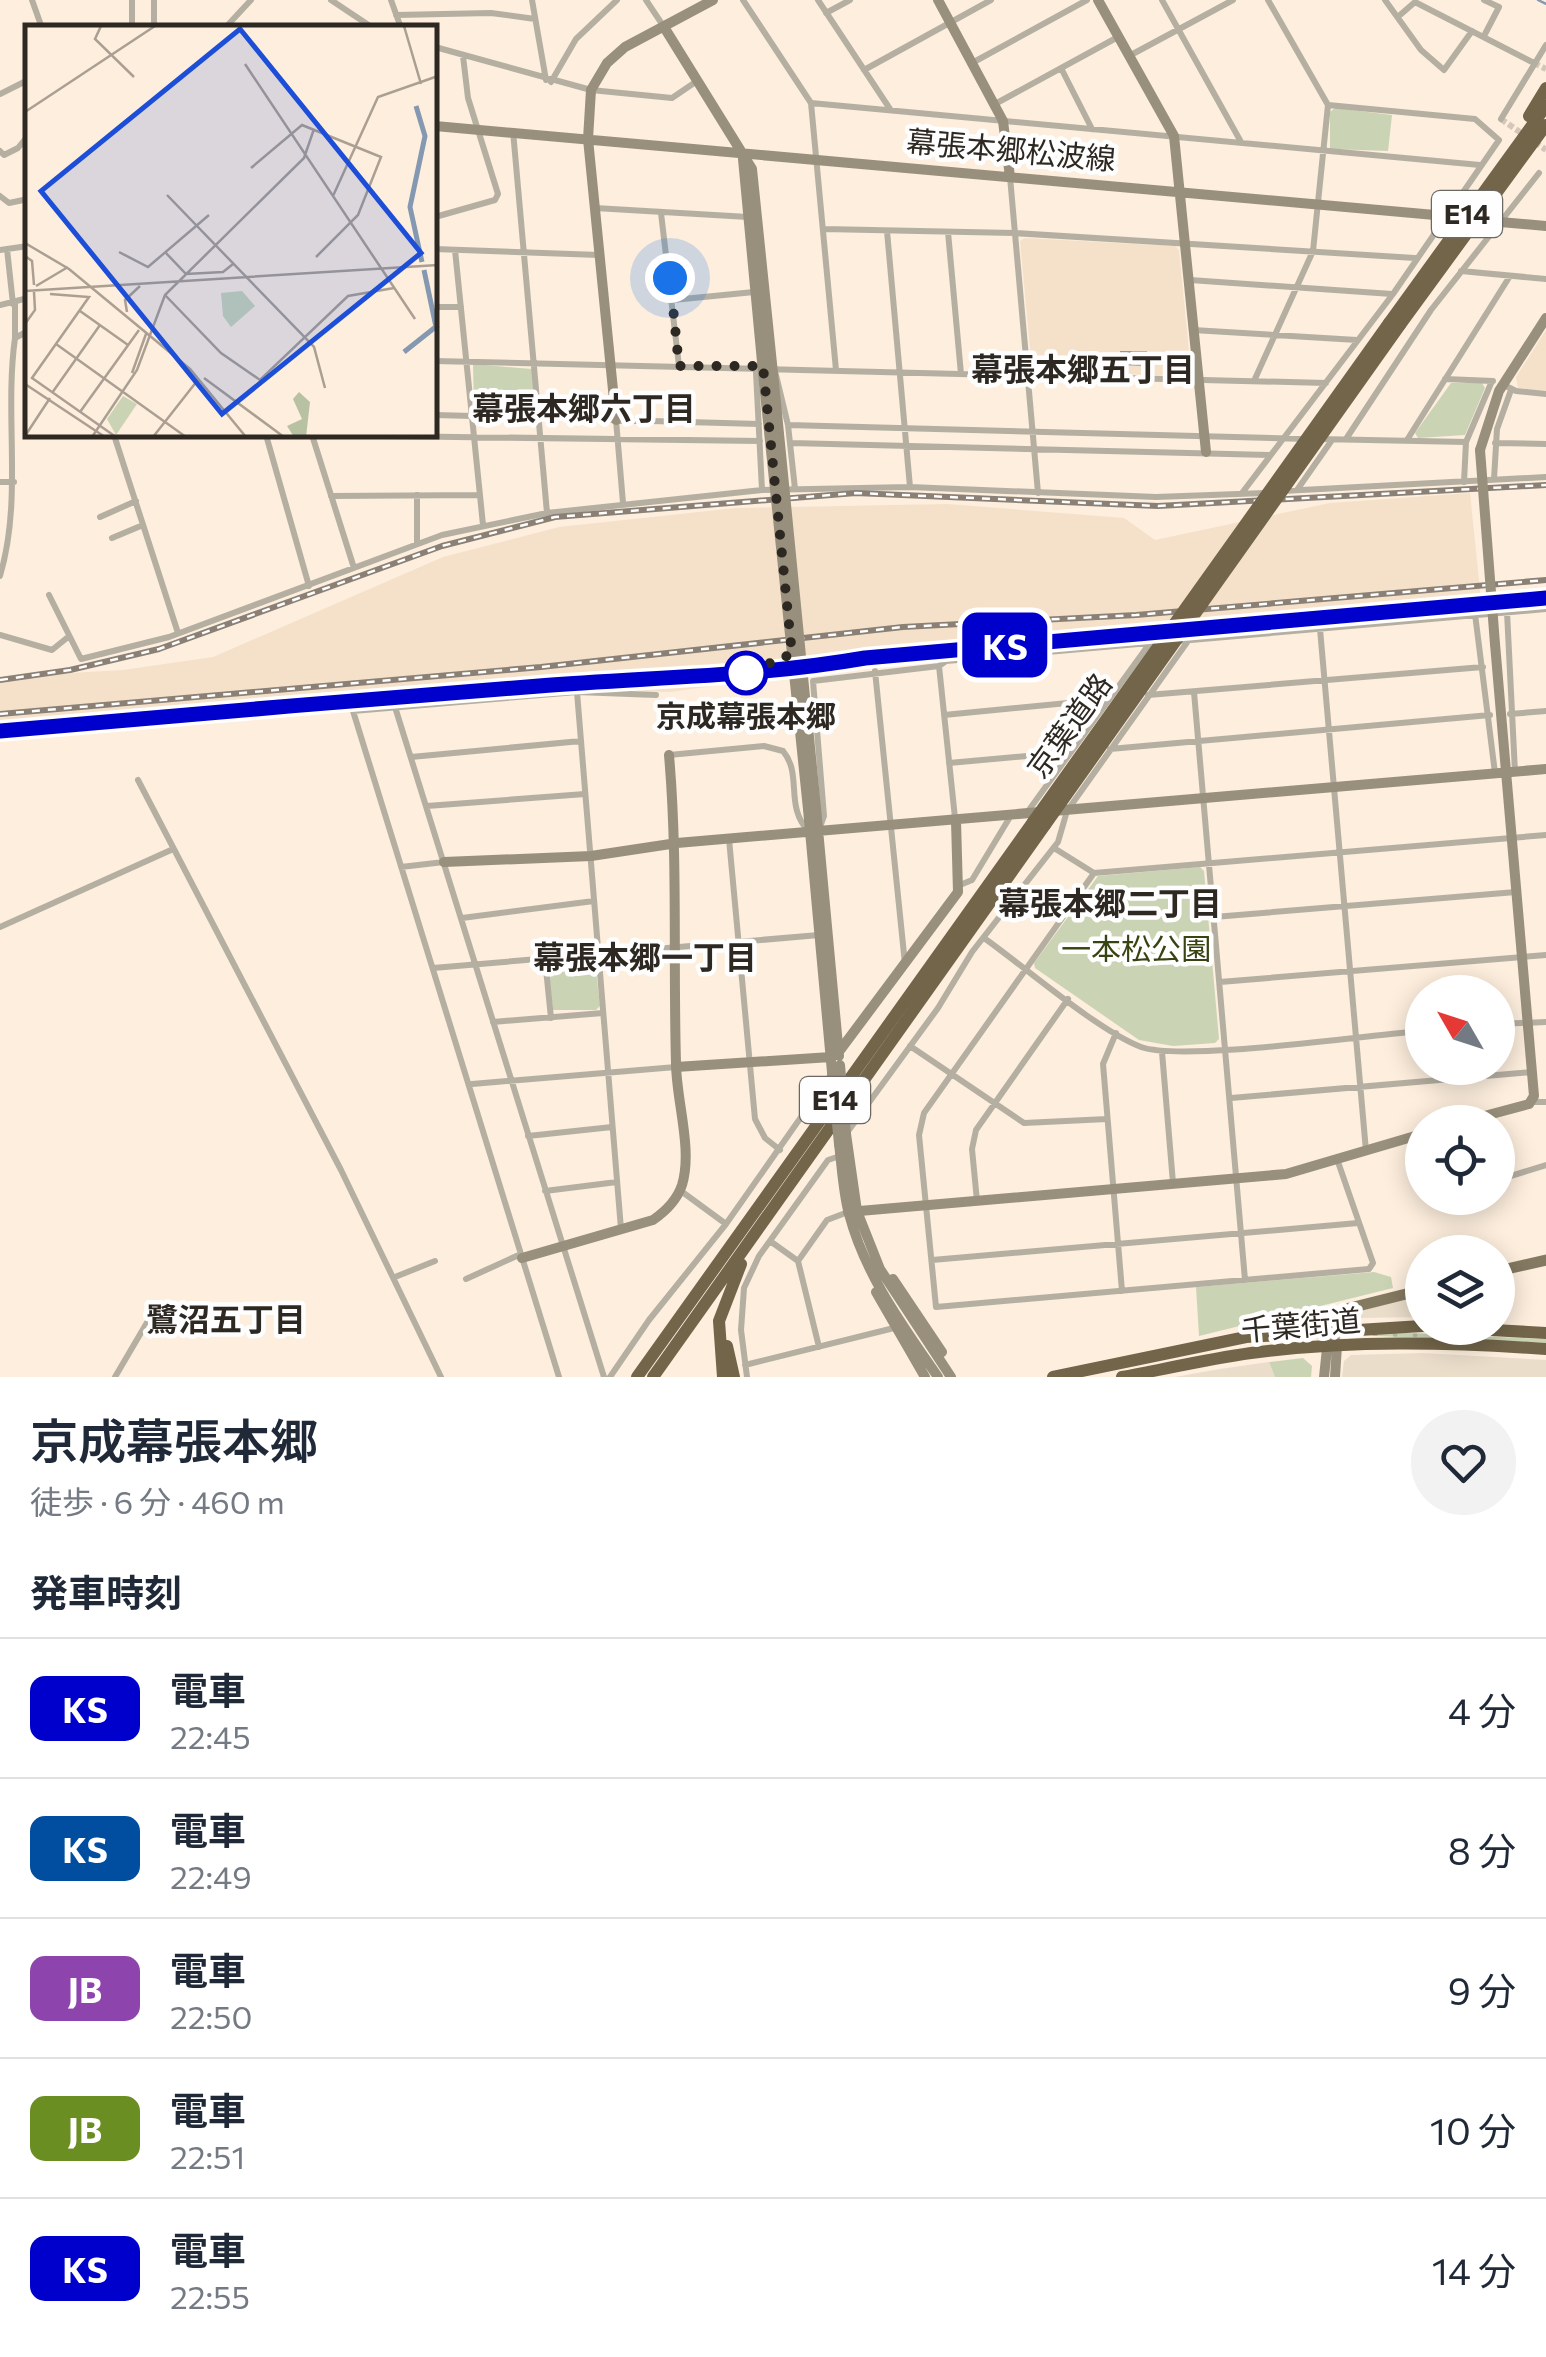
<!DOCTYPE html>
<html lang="ja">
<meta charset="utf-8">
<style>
:root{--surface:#fff;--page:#f2f2f3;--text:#1f2937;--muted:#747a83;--line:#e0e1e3}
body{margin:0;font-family:Commissioner,"Noto Sans JP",sans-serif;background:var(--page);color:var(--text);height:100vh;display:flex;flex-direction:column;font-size:38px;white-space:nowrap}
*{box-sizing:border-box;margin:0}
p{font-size:32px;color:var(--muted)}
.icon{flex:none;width:55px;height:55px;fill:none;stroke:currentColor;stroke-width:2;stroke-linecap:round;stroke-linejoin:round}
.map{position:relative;height:1377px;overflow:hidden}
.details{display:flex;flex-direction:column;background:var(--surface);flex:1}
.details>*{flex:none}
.badge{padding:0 20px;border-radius:15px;font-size:35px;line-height:65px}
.needle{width:65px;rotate:309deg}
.fabs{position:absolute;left:1405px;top:975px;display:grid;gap:20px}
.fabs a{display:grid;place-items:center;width:110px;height:110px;border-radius:50%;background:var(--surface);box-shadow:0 5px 25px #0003;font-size:50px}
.you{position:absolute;width:50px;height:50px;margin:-25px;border:8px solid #fff;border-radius:50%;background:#1a73e8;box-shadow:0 0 0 15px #1a73e833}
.map>.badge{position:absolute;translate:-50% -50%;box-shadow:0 0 0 5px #fff}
h2{padding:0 30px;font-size:38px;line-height:90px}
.round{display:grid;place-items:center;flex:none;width:105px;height:105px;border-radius:52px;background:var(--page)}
.head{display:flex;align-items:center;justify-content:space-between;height:170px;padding:0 30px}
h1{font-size:48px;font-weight:600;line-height:75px}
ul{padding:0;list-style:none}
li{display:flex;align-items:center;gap:30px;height:140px;padding:0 30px;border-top:2px solid var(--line)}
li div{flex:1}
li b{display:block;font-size:38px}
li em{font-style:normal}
li .badge{min-width:110px;font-weight:700;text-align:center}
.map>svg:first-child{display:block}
.commercial{fill:#eaddca}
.built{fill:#f5e1ca}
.grass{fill:url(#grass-dots)}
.green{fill:#cad4b5}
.water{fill:#8498b1}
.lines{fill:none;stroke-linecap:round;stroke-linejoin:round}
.stream{stroke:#8498b1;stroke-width:2.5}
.street-tunnel{stroke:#d4c6b8;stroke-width:6;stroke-dasharray:6 3;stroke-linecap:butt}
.street{stroke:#b5afa2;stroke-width:6}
.secondary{stroke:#98907c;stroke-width:10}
.primary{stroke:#847961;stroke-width:11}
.highway{stroke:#72654a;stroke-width:12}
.rail-casing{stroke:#8a8075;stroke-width:6}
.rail{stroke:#fefefe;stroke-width:2.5;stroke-dasharray:8;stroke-linecap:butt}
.secondary-bridge{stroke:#98907c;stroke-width:10}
.highway-bridge{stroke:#72654a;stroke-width:12}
.line-casing{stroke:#fff;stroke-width:22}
.line{stroke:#0000cd;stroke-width:15}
.walk{stroke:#2e2822;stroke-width:10;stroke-dasharray:0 18}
.stop-dot{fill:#fff;stroke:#0000cd;stroke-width:5}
.labels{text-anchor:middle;stroke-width:9;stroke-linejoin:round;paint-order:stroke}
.shield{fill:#fefefe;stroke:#6c6864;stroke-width:2.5}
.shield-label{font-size:28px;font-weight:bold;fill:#2e2822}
.street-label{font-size:30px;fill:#2e2822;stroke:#fefefe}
.stop-label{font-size:30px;font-weight:bold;fill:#2e2822;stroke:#fefefe}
.park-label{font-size:30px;fill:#374412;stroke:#fefefe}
.neighbourhood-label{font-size:32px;font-weight:bold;fill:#2e2822;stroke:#fefefe}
.inset-river{fill:none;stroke:#8498b1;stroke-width:5}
.inset-road{fill:none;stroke:#aa9f92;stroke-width:2.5}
.view{fill:#1d4ed8;fill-opacity:0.15;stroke:#1d4ed8;stroke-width:5}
.inset-edge{fill:none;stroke:#2e2822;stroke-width:5}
</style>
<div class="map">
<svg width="1546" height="1377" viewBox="0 0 1546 1377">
<defs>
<pattern id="grass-dots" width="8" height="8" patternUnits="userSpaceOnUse" patternTransform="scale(2.5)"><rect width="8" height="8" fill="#cad4b5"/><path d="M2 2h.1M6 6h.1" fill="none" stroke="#aeb69b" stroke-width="1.8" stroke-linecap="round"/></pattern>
</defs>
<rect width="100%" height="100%" fill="#fdeedd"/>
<path class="commercial" d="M1422,1295v22l-65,1 -2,-6z
M1422,1353l124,7v17h-204l2,-16 7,-6z
M1269,1362l6,15h-100l45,-8z"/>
<path class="built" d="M1025,238l150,8 4,4 12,122 -4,4 -150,-4 -5,-3 -12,-128z
M1546,330v61l-28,-3 -2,-11z
M1470,493l12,117 -624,56 -188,26 -91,-2 -221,13 -358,31v-57l123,-7 90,-13 230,-100 116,-30 177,-19 212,-4 176,14 31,22 175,-37z"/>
<path class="grass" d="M1383,1332l163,7v4l-194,-8z"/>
<path class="green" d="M1335,108l57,7 -4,36 -58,-2v-37z
M473,364l59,5 3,41 -4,5 -57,-5z
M1451,383h31l3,5 -20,47 -47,3 -3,-5z
M1200,867l4,4 15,168 -4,4 -42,3 -34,-6 -104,-72 -1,-5 64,-87z
M591,958l4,4 5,44 -4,4h-43l-5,-44 4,-4z
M1374,1272l17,5 2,11 -194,48 -3,-49z
M1303,1358l9,8 -1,11h-36l-6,-15z"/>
<path class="water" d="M1120,351h27v15l-27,-1z"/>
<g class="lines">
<path class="stream" d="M1538,0l8,4"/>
<path class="street-tunnel" d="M1534,63l12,6
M1501,119l23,16
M1535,142l11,8"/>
<path class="street" d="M32,0l10,28
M132,0v28
M331,0l42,28
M391,0l10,28
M532,0l14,80
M646,0l18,27
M743,0l68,103 25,267
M818,0l72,109
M1162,0l79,142
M1385,0l36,50 23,20 28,-39
M826,13l24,-13
M396,15l95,-2 44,6
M1400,15l15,-13 119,61
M154,28v-28
M225,28l26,-28
M1484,36l15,-29 -15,-7
M435,47l156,43 81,8 25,-17
M1129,56l104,-56
M972,63l115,-63
M1061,68l31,61
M864,70l127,-70
M551,82l25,-43 41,-39
M0,94l28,-14
M811,103l669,62
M995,104l123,-67
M1501,119l45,-74
M513,131l34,382
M0,151l4,4 14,-7 8,-10
M1010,177l28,316
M0,196l9,7 19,-4
M595,208l153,9
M661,213l18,153
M435,217l60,-17 3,-6 -30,-96 -5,-42
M824,229l190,4 401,25
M887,231l23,256
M948,232l13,142
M7,249l21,-3
M435,249l164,6
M0,250l7,-1 6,55
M455,250l28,275
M1461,271l85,8
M1190,280l202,14
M673,300l81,-8
M0,305l28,-7
M435,307h26
M1193,330l164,10
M15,338v-34
M435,361l891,22
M762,367l-6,5 6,118
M775,371l13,54 7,64
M1445,379l48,2
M1254,381l59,-130 15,-146 -60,-105
M1504,385l12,6 30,3
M435,415l324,9
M616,420l7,83
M788,425l519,14
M114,435l64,198
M266,435l43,151
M312,435l448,6
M312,435l42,133
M1319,439l147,3
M1346,439l85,-129 108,-137
M1407,440l103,-164
M791,443l478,12
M1495,443l51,1
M1494,479l3,-50 14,-39
M0,482h14
M1464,482l2,-40 26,-61
M1297,490l35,-50
M1283,491l263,-14
M1242,493l151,-199 106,-154 -24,-21 -147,-14
M331,496l149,-1
M100,517l36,-16
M112,538l31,-13
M417,544v-49
M0,576c23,-78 4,-159 15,-238l13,-7
M49,595l32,64 88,-22 273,-102 105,-22 215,-23 148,-3 246,10 109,-4
M1507,612l8,160
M1475,614l20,159
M1320,629l46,522
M0,635l52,15 16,-13
M1179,641l367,-32
M939,666l16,152
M875,671l30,293
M577,692l44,537
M1194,692l51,588
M1148,695l335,-28
M395,707l209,670
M1510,714l36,-3
M944,715l165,-16
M1110,749l380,-34
M669,755l95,-9 19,5c20,24 1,55 26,81
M411,757l170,-16
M949,763l122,-11
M138,780l203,390 100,207
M427,806l158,-12
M1026,814l124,-171
M820,827l4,-11 -11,-135 126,-15 7,-5 215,-19
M729,839l26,280 10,19 15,12
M1054,848l40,25 452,-38
M401,867l43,-5
M1094,873l-170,240 -5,22 17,172 433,-38 4,-6 -36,-104
M960,885l12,-5 38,-63
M1214,917l302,-25
M462,918l132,-17
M0,927l171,-77
M984,938c41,29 113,92 157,109 41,15 227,-12 281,-16
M545,959l6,59
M433,968l386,-33
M1220,982l326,-27
M493,1022l110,-9
M1498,1024l48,-2
M1116,1033l-13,31 19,227
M910,1046l114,77 83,-4
M1162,1052l11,131
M472,1084l204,-17
M1231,1098l301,-26
M1532,1102h14
M846,1134l92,-126 34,-56 86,-110 9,-31 121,-170
M528,1136l84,-9
M1498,1180l48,-15
M545,1191l72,-9
M977,1201l-5,-52 4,-19 92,-131
M726,1224l106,-151
M770,1241l28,20 21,86
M932,1260l426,-37
M798,1261l29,-41 21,-8
M395,1277l40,-16
M466,1279l55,-25
M745,1365l149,-37
M115,1377l37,-63
M559,1377l-206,-666 224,-19 79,3
M610,1377l39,-57 77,-96 -45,-33
M747,1377l-6,-47 3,-42 15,-32 69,-96 12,-4"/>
<path class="secondary" d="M938,0l65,121 7,56
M1098,0l76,136 32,316
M664,27l88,142 22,214
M435,126l1011,90
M743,159l21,224
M1500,222l46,4
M616,420l-28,-281 3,-49 16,-27 18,-16 88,-47
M1480,450l19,-59 47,-73
M816,808l23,248
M808,809l24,263
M444,862l147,-6 86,-13 869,-74
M676,1067l155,-10 7,-4 120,-161 -2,-71
M1462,1122l67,-18 5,-8 -39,-452
M846,1134l11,77 23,58 71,108
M839,1144c3,23 4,48 10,70 16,61 54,112 89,163
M848,1212l438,-38 136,-40
M522,1258l131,-38c13,-9 24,-20 29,-35 11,-36 -6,-85 -6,-122 -3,-103 2,-205 -7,-308
M893,1279l49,73
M876,1292l49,85
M1331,1328l6,18 -2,31
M1324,1377l4,-38"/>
<path class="primary" d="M1498,1271l48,-11
M1331,1328l15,-19 76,-19"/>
<path class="highway" d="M1529,116l17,-28
M1389,323l157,-217
M1400,325l146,-200
M1457,1328l89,5
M727,1346l7,31
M637,1377l396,-555
M653,1377l392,-552
M723,1377l-4,-56 22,-57
M1053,1377l193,-40 176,-11
M1122,1377c43,-8 86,-18 129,-24 99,-13 197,-11 295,-4"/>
<g class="rail-casing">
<path id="rail" d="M0,680l70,-10 89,-21 283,-103 113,-29 301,-24 302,13 388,-21
M0,714l541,-47 362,-40 233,-12 410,-35
M0,731c180,-15 359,-32 539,-45 109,-9 218,-8 326,-29l681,-59"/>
</g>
<use href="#rail" class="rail"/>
<path class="secondary-bridge" d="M1446,216l54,6
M764,383l44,426
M774,383l42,425
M1480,450l15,194
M840,1065l6,69
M832,1072l7,72"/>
<path class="highway-bridge" d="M1033,822l356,-499
M1045,825l355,-500"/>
</g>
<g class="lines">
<g class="line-casing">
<path id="line" d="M0,731c180,-16 359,-31 539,-45 109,-9 217,-9 326,-28l681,-60"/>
</g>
<use href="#line" class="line"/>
<path class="walk" d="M670,278l9,88h84l29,288 -46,19"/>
</g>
<circle class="stop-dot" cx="746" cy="673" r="20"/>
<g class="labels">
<g class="shield">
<rect x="1432" y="191" width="70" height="46" rx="8"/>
<rect x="800" y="1077" width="70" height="46" rx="8"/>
</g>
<g class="shield-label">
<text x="1467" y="224">E14</text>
<text x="835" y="1110">E14</text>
</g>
<g class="street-label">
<text transform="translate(1011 151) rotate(5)" y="10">幕張本郷松波線</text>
<text transform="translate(1070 726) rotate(-54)" y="10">京葉道路</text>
<text transform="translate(1301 1326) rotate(-5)" y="10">千葉街道</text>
</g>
<g class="stop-label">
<text x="746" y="727">京成幕張本郷</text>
</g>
<g class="park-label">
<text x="1136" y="960">一本松公園</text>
</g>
<g class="neighbourhood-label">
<text x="1083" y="381">幕張本郷五丁目</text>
<text x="584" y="420">幕張本郷六丁目</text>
<text x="1110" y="915">幕張本郷二丁目</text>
<text x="645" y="969">幕張本郷一丁目</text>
<text x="226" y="1331">鷺沼五丁目</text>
</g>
</g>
<g transform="translate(25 25)">
<rect width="412" height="412" fill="#fdeedd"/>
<path d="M274,367l11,10 -4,35h-12l-7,-11 15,-7 -9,-20z" fill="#b8c2a3"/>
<path d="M217,266l13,15 -24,21 -8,-11 -2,-23zM98,371l14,8 -21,31 -9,-16z" fill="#cad4b5"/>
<path class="inset-river" d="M391,81l9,30 -15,71 12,55M399,245l12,57M379,327l34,-27"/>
<path class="inset-road" d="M76,1l-6,13 39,38M379,1l17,58M220,39l170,255M0,87l130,-86M226,143l51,-43 79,32 -23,58 -42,42M142,170l147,152 11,41M308,171l45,-99 60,-21M0,218l44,26 121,100 56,68M94,227l29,15 61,-52M140,227l21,22 37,-2 10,-8M0,231l7,5 2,24M11,261l32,-19M0,266l413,-26M25,269l39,3 -57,81 84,59M140,270l56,58 39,27 88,-84 46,-8M55,286l48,34M102,287l-2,-12 15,-14M0,299l10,-14 -1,-18M31,319l130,93M107,348l14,-39M179,353l80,59M0,359l80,53M27,368l48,-68M55,387l59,-82M0,411l25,-38M67,412l45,-67 28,-75 139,-137 10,-29M128,412l44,-56"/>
<path class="view" d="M215,4l181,224 -199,161 -181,-223z"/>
<rect width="412" height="412" class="inset-edge"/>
</g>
</svg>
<div class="fabs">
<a><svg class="needle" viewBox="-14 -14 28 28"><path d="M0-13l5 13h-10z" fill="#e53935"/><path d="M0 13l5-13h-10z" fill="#747a83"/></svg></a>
<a><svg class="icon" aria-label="locate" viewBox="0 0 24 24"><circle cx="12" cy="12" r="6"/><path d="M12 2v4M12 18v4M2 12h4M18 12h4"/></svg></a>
<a><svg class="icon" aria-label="layers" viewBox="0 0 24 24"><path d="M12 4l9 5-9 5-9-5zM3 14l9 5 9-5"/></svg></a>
</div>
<div class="you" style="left:670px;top:278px"></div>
<b class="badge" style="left:1005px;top:645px;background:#0000cd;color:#fff">KS</b>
</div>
<section class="details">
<div class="head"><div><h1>京成幕張本郷</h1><p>徒歩 · 6 分 · 460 m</p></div><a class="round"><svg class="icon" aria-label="heart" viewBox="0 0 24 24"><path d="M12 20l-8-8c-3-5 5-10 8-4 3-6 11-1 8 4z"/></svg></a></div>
<h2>発車時刻</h2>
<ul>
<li><span class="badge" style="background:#0000cd;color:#fff">KS</span><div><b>電車</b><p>22:45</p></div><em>4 分</em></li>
<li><span class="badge" style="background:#014ea0;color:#fff">KS</span><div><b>電車</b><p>22:49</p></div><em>8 分</em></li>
<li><span class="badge" style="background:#8e44ad;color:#fff">JB</span><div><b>電車</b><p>22:50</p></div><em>9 分</em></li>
<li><span class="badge" style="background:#6b8e23;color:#fff">JB</span><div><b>電車</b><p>22:51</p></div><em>10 分</em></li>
<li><span class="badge" style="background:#0000cd;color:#fff">KS</span><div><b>電車</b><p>22:55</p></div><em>14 分</em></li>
</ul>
</section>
